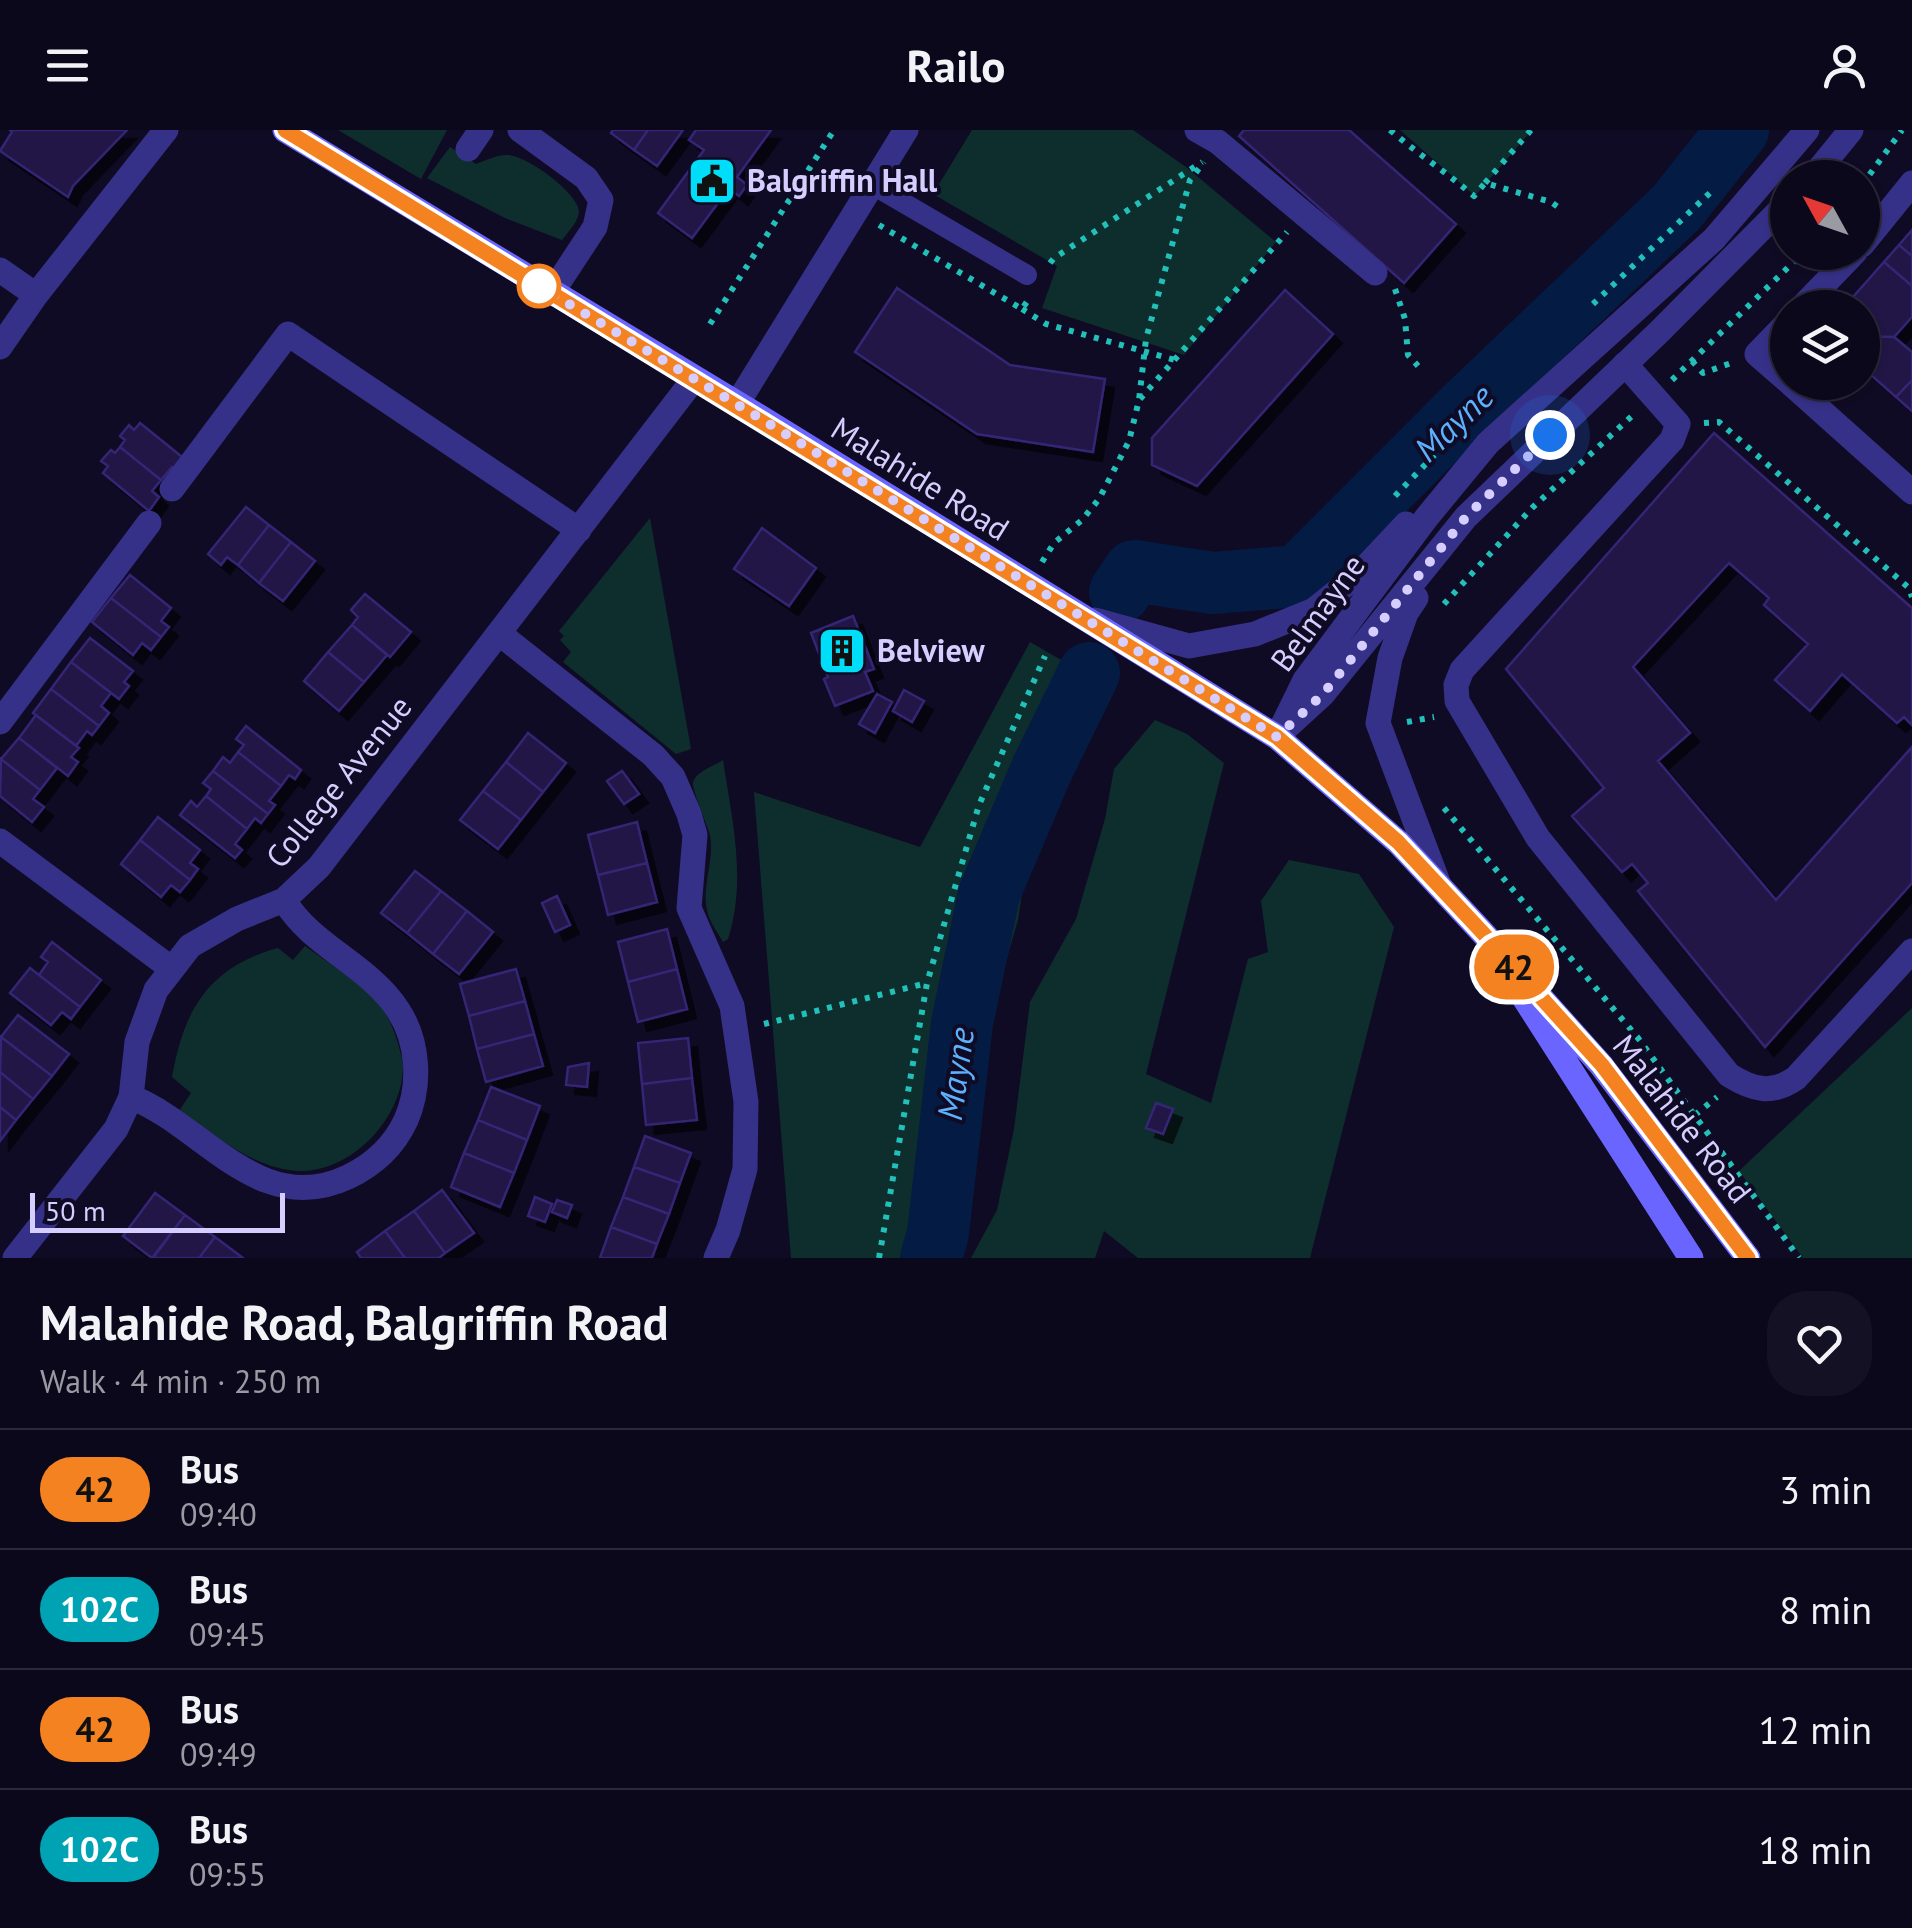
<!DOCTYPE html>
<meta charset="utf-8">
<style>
:root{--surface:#0c081b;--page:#151124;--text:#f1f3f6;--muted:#9a9aa3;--line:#2c293a}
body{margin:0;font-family:"PT Sans",sans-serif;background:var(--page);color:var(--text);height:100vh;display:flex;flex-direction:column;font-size:38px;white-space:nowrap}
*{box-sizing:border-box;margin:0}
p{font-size:32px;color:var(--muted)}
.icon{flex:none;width:55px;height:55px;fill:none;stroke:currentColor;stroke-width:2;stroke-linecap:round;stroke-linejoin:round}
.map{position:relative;height:1128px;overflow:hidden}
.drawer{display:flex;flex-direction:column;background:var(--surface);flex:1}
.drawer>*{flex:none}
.badge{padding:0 20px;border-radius:32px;font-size:35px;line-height:65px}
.needle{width:65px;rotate:310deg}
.buttons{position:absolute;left:1770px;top:30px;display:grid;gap:20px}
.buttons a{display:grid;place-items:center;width:110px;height:110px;border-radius:50%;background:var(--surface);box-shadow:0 2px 8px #0004,0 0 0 2px var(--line);font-size:50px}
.scale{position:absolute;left:30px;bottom:25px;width:255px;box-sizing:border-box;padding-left:10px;border:5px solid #d5ceff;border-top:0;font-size:28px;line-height:35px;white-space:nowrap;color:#d5ceff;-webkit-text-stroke:8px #100b24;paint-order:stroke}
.you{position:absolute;width:50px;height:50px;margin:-25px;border:8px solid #fff;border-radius:50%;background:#1a73e8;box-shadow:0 0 0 15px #1a73e833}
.map>.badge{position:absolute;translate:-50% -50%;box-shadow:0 0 0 5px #fff}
.round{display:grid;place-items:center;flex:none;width:105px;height:105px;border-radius:40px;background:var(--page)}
.summary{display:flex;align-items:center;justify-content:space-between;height:170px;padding:0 40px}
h1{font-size:48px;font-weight:800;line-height:75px}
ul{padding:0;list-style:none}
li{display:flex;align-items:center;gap:30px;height:120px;padding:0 40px;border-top:2px solid var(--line)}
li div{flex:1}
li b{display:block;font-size:38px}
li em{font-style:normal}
li .badge{min-width:110px;font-weight:700;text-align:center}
header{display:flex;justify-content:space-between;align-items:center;height:130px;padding:0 40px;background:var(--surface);font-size:45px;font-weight:800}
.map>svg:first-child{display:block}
.green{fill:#0e2e2e}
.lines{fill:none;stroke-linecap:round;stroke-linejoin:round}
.river{stroke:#041b44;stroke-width:62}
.building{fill:#201647;stroke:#362575;stroke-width:2.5;filter:url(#shadow)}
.path{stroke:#21c0b9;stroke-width:6;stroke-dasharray:5 8;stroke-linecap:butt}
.service{stroke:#363188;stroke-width:20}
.minor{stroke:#363188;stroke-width:25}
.tertiary{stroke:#363188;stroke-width:25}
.secondary{stroke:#6b65ff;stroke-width:25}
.line-casing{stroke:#fff;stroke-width:22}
.line{stroke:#f58220;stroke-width:15}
.walk{stroke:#d5ceff;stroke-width:10;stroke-dasharray:0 18}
.stop-dot{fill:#fff;stroke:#f58220;stroke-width:5}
.labels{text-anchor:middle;stroke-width:8;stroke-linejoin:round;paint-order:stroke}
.poi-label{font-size:32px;font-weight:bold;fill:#d5ceff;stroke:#100b24;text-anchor:start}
.street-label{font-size:32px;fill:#d5ceff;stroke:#100b24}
.water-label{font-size:35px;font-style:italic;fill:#5cb1ff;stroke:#100b24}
</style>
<header><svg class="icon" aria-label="menu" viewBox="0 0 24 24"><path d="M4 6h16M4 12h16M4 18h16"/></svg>Railo<svg class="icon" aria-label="person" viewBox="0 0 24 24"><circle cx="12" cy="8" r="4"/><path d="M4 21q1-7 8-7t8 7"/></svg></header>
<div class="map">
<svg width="1912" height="1128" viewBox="0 0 1912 1128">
<defs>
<filter id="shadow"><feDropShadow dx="9" dy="9" stdDeviation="0" flood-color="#0009"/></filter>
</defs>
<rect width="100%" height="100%" fill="#100b24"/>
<path class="green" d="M338,0h109l-26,49z
M972,0h161l53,37 90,75 -92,113 -142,-47 15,-42 -124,-72z
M1400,0h132l-57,66z
M450,17l26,17c9,-3 20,-9 30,-9 19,-1 73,38 73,57 -1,10 -11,20 -17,28l-57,-22 -78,-40z
M650,388l41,231 -15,5 -113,-92 8,-10 -11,-12 4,-4 -5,-5z
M1030,512l71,41 -1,11 -71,155 -11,71 -17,59 -29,147 -64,129 2,3h-119l-37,-466 166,55z
M1155,590l32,14 37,29 -78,311 65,29 37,-144 20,-7 -7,-51 28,-41 70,14 35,53 -84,331h-172l-34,-27 -9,27h-124l26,-48 17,-81 16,-127 46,-83 29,-100 9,-50z
M723,630c9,60 24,120 5,179l-5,3c-5,-9 -12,-18 -15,-28 -8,-26 7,-52 2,-79 -3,-11 -18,-45 -17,-52 2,-11 21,-17 30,-23z
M305,816c28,21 70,43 85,76 5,11 12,32 13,44 0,51 -50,105 -102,105 -45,0 -87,-37 -122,-60l12,-18 -19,-16c12,-68 37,-110 106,-129l15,12z
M1912,878v250h-109l-64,-87z"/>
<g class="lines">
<path class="river" d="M1120,462l14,-21 79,12 85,-7 171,-171 207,-197 62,-78
M931,1128l7,-25 24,-210 27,-129 53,-125 47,-96"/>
</g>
<path class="building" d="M10,0h117l-54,56 -5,11 -68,-46 12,-19z
M613,0h35l-14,20 -23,-17z
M648,0h35l-26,36 -23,-16z
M696,0h75l-34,47 10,8 -8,11 -10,-8 -37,50 -34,-25 46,-63 -15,-10z
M1244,0h105l107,94 -52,59 -165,-147z
M1912,100v26l-13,-11z
M1899,115l13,11v30l-28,-24z
M1884,132l28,24v31l-18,20 -32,-1v-28l-17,-2z
M897,158l113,77 95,14 -12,73 -116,-18 -122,-82z
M1285,160l48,44 -136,152 -45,-21v-27z
M1862,206l32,1 18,15v28l-16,17 -34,-30z
M1912,250v31l-16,-14z
M140,293l47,38 -9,11 -6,-5 -11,13 -41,-33 5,-7 -5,-4 9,-11 5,5z
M1714,303l198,175v117l-8,-8 -7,6 -55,-49 -32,37 -35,-31 33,-36 -44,-39 5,-7 -40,-35 -96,104 57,66 -32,28 118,139 136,-153v136l-147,164 -127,-156 10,-8 -16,-19 -10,8 -50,-56 32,-28 -98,-119z
M120,317l41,33 -9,11 7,6 -10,14 -46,-38 5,-7 -7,-5 10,-11 4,3z
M246,377l23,18 -31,40 -11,-8 -6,8 -13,-11z
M269,395l22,17 -32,41 -21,-18z
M762,398l54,40 -27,38 -55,-37z
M291,412l24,19 -32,40 -24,-18z
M130,445l41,33 -10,13 8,6 -8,10 -50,-39z
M365,464l46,38 -21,25 -38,-32 6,-8 -7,-7z
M111,468l50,39 -10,13 -9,-7 -9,12 -41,-33z
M853,486l21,53 -9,3 8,19 -38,15 -11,-27 4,-2 -17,-44z
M352,495l35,30 -23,27 -36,-30z
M90,508l43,33 -9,11 5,4 -10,13 -48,-37z
M328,522l36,30 -25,29 -35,-30z
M71,532l40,31 -10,13 8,7 -10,13 -48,-37z
M51,559l48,37 -7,9 -5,-4 -11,15 -43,-33z
M904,560l20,11 -12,21 -19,-11z
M877,564l15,8 -17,31 -16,-9z
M36,585l43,33 -8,9 7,5 -10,14 -49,-38z
M246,596l55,44 -6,9 -6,-4 -8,11 -43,-34 6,-7 -8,-6z
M528,603l38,30 -23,29 -37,-30z
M19,608l38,30 -17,22 -39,-31z
M238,622l43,34 -12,15 6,4 -7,9 -55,-43 10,-14 7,6z
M1,629l39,31 -7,9 11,8 -12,15 -32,-26z
M506,632l37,30 -22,28 -38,-29z
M213,641l55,43 -7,9 -6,-5 -8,11 -41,-33 5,-7 -8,-6z
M622,641l17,23 -15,10 -17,-23z
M483,661l38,29 -23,29 -38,-29z
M206,666l41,33 -12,15 7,6 -7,8 -55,-43 11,-14 6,6z
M158,687l42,33 -10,13 8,6 -8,11 -50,-40z
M637,692l10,41 -49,12 -10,-40z
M140,710l50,40 -10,12 -9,-7 -10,12 -40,-33z
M647,733l10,39 -49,13 -10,-40z
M415,741l26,20 -34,42 -26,-20z
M441,761l26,20 -34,43 -26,-21z
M557,766l13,29 -15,7 -13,-29z
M467,781l26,21 -34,42 -26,-20z
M667,799l10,40 -49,13 -10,-40z
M52,812l49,38 -21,27 -41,-32 9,-13 -7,-5z
M30,838l50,39 -9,12 -9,-7 -11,13 -41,-32z
M516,839l9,32 -56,15 -9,-32z
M677,839l10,40 -49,13 -10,-40z
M525,871l9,33 -57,15 -8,-33z
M18,885l51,39 -17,22 -51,-39z
M534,904l9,32 -57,16 -9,-33z
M1,907l51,39 -19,23 -33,-27z
M688,908l4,40 -50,6 -4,-41z
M589,933l-2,24 -21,-2 2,-18z
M0,942l33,27 -17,21 -16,-13z
M692,948l5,42 -51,5 -4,-41z
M491,957l49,19 -13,34 -49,-20z
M1156,973l17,6 -10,25 -17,-6z
M0,977l16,13 -16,21z
M478,990l49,20 -13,33 -50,-20z
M645,1006l46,17 -11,30 -46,-16z
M464,1023l50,20 -14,34 -49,-20z
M634,1037l46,16 -11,31 -46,-17z
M442,1060l32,43 -29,20 -31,-42z
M155,1063l30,22 -33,43 -29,-22z
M535,1067l17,7 -7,18 -17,-6z
M623,1067l46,17 -12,30 -46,-17z
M557,1070l15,5 -5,13 -15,-6z
M414,1081l31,42 -6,5h-34l-20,-27z
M185,1085l30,22 -16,21h-46z
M611,1097l46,17 -5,14h-52z
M385,1101l20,27h-44l-4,-6z
M215,1107l28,21h-44z"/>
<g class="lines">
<path class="path" d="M1390,0c28,24 56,42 84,66l11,-13 66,19 7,5
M1485,53l46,-53
M1862,55l40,-55
M879,95l143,84 6,-9
M1050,133l4,-5 148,-96
M1395,159l10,30 3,36 10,11
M1593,174l121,-115
M1022,179l24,15 129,36
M710,194l124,-194
M1692,231l11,12 31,-11
M1672,250l132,-128
M1140,269l147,-167
M1704,293l15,-1 190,166 3,9
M1395,366l51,-53
M1042,432l12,-19 28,-23 17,-21 30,-58 10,-41 7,-61 44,-159 14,-18
M1444,474l88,-96 101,-93
M1407,592l27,-5
M1444,678l194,230 161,220
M764,894l163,-41
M1695,985l22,-18
M879,1128l48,-275 52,-178 66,-149"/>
<path class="service" d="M873,55l154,90"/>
<path class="minor" d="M520,0l66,48 15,22 -6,27 -44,67
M1197,0l21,12 157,131
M468,19l13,-19
M1862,115l50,-62
M0,140l36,25
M1801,178l54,-56
M1788,192l-31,32 31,27
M0,217l36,-52 130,-165
M1625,234l53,60 -6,16 -210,230 -6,15 1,16 81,137 191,237c24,15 43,20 67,3l116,-127
M1789,252l123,110
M737,274l169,-274
M172,359l116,-155 291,196
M500,504l153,121 20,22 16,37 6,21 -6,73 43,98 14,96 -1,67 -17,61 -12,28
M0,592l149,-199
M0,711l172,128
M131,967c72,28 128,122 217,80 25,-12 46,-31 58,-57 15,-34 13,-78 -8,-110 -29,-45 -87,-64 -114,-110
M15,1128l101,-129 15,-32 6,-55 19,-52 34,-44 47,-27 47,-19 35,-33 375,-488"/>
<path class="tertiary" d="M1812,48l39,-48
M1416,468l-10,15 -16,45 -12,65 61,162
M1095,490l94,26 66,-12 59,-24 46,-37 46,-49
M1288,596l35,-32 143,-177 194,-186 128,-129
M1277,607l28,-57 122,-163 61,-74 226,-204 93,-109"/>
<path class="secondary" d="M285,0l478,289 514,318 122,106 83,89 119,133 147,193
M1523,866l168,262"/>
</g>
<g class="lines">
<g class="line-casing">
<path id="line" d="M285,0l992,607 121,105 84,90 120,133 146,193"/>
</g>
<use href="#line" class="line"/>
<path class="walk" d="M539,156l224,134 514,317 46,-43 143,-177 84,-82"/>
</g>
<defs>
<g id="civic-square" transform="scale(2.5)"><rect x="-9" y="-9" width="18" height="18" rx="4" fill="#00ddf9" stroke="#100b24"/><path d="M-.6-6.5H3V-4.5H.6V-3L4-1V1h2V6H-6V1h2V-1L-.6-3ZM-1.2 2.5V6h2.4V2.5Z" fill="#111"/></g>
<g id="building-square" transform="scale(2.5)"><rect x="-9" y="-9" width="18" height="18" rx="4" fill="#00ddf9" stroke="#100b24"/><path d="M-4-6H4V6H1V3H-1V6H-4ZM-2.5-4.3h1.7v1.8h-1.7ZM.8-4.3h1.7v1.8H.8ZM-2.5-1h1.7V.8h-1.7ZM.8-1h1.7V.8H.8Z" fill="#111"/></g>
</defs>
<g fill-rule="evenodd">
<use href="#civic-square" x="712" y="51"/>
<use href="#building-square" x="842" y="521"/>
</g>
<circle class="stop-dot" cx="539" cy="156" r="20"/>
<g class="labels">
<g class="poi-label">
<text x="747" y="62">Balgriffin Hall</text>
<text x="877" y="532">Belview</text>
</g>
<g class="street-label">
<text transform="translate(920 349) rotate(32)" y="11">Malahide Road</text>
<text transform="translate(1318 483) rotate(-54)" y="11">Belmayne</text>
<text transform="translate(339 652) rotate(-51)" y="11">College Avenue</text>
<text transform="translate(1682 989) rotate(52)" y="11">Malahide Road</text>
</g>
<g class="water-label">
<text transform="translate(1454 293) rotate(-44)" y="12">Mayne</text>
<text transform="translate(956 944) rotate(-82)" y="12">Mayne</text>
</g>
</g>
</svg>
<div class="buttons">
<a><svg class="needle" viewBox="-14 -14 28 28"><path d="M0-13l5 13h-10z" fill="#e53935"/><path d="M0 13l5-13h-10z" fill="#9a9aa3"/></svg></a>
<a><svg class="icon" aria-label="layers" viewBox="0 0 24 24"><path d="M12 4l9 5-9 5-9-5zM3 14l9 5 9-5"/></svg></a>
</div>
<div class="scale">50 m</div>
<div class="you" style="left:1550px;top:305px"></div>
<b class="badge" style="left:1514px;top:837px;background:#f58220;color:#111">42</b>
</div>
<section class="drawer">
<div class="summary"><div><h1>Malahide Road, Balgriffin Road</h1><p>Walk · 4 min · 250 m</p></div><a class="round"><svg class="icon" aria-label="heart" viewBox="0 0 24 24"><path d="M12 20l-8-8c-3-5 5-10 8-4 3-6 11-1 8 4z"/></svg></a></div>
<ul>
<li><span class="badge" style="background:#f58220;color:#111">42</span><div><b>Bus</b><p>09:40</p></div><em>3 min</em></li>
<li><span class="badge" style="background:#00a3b4;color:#fff">102C</span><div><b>Bus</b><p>09:45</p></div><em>8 min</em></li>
<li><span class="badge" style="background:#f58220;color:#111">42</span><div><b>Bus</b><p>09:49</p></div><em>12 min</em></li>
<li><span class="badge" style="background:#00a3b4;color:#fff">102C</span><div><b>Bus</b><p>09:55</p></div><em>18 min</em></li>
</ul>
</section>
